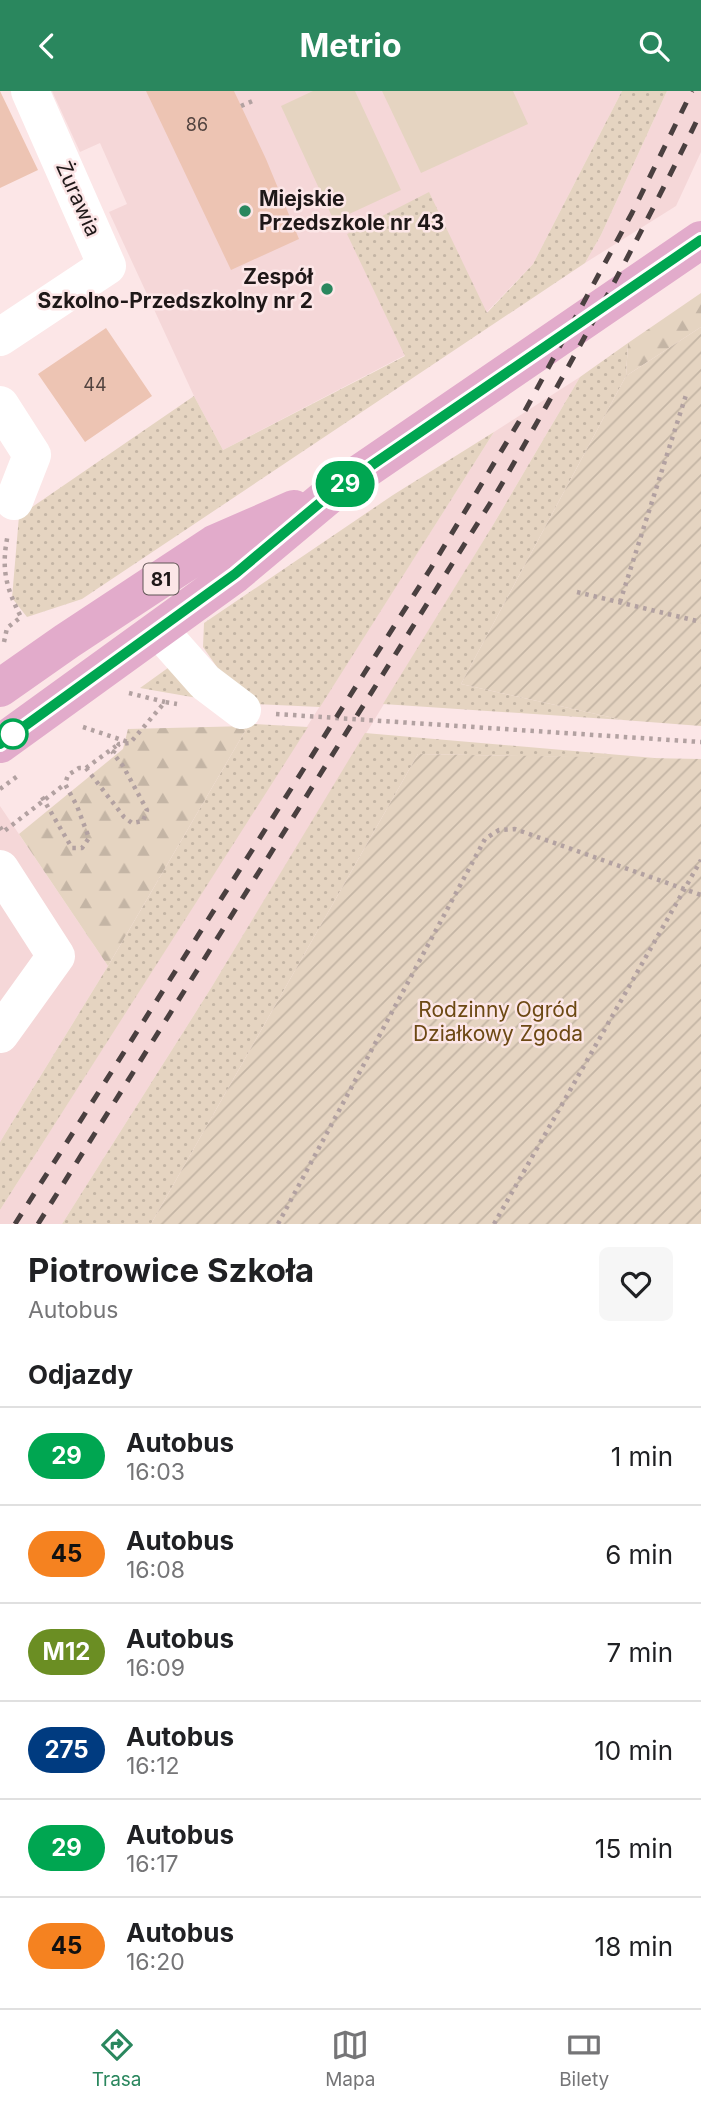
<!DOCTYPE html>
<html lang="pl">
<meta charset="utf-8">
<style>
:root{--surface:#fff;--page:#f6f6f6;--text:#202124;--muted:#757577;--line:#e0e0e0;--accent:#2a875e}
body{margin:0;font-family:Inter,sans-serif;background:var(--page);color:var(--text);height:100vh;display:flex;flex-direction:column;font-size:26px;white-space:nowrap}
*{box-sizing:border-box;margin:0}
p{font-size:23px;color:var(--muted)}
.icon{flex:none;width:38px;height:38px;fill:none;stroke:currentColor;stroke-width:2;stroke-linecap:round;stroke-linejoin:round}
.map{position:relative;height:1133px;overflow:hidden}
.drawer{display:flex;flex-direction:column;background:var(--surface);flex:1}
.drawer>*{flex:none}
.badge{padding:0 14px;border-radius:23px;font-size:24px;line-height:46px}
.map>.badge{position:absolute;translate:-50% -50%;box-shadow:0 0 0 4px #fff}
h2{padding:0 28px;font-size:26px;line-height:63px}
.round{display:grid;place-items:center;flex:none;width:74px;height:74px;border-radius:10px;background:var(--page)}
.headline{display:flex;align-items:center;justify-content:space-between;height:119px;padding:0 28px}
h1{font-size:33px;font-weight:700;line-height:52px}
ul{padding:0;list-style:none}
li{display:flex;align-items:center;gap:21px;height:98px;padding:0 28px;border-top:2px solid var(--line)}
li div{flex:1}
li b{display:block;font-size:26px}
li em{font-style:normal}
li .badge{min-width:77px;font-weight:700;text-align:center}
header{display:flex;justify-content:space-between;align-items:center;height:91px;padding:0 28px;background:var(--accent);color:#fff;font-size:32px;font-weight:700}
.tab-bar{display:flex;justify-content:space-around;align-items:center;height:98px;border-top:2px solid var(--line);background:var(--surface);font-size:19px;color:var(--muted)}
.tab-bar a{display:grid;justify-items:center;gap:4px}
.tab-bar .current{color:var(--accent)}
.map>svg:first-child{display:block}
.built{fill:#f5d7d8}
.grass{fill:url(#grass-dots)}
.forest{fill:url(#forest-firs)}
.garden{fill:url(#garden-furrows)}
.pitch{fill:#e5d4c1}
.building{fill:#edc4b3}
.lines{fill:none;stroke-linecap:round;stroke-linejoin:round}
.path{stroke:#b2a1a1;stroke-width:4.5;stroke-dasharray:3.5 5;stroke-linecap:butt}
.minor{stroke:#fff;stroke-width:38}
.major{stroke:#e2abcb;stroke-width:38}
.rail{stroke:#4a4040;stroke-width:5;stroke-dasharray:12 12;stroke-linecap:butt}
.line-casing{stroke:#fff;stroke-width:16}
.line{stroke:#00a651;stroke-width:10}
.poi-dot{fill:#2a875e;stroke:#fce6e7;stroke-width:2.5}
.stop-dot{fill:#fff;stroke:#00a651;stroke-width:3.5}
.labels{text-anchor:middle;stroke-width:5;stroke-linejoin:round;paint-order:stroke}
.number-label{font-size:18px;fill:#52433f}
.shield{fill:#fce6e7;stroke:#615656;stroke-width:2}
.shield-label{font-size:19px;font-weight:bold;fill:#1f1818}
.street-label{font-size:21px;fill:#1f1818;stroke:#fce6e7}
.poi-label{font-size:21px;font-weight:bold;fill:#1f1818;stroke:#fce6e7;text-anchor:start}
.park-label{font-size:21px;fill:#6c4914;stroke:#fce6e7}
</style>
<header><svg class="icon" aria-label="back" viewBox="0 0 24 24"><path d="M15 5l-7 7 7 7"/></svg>Metrio<svg class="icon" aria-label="search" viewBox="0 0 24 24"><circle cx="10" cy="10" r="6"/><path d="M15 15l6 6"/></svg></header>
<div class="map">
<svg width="701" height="1133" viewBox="0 0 701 1133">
<defs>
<pattern id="grass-dots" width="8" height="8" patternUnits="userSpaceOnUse" patternTransform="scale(1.75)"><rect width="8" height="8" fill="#e5d4c1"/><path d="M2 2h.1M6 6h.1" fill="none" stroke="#c4b5a5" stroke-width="1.8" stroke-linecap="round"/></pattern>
<pattern id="forest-firs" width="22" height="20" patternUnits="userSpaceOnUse" patternTransform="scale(1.75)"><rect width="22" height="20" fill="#e5d4c1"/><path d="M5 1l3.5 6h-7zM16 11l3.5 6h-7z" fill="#c4b5a5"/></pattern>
<pattern id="garden-furrows" width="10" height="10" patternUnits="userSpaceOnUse" patternTransform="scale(1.75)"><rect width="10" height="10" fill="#e5d4c1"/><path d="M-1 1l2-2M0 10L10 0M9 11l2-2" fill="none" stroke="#c4b5a5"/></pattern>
</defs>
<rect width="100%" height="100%" fill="#fce6e7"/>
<path class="built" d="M52,0h570l-89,173 -47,49 -263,137 -29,-54 -85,-184 18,-8 -27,-61 -20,9z
M667,0h34v61l-25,54 -91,57 16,-28z
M580,286l-87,148 -282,463 -149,236h-62v-14l494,-778z
M0,715l108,160 -108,176z"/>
<path class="grass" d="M622,0h45l-66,144 -16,28 -503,336 -55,18 -15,-19 7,-82 175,-120 29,54 182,-94 -58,-122 82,-42 58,121 46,-49z
M628,252l-2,33 -165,308 162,36 -240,-16 110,-179 87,-148z
M494,341l-174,275 -66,-3 -35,-34 -16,-23 1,-24 189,-128z
M172,574l37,35 -69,-12z
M253,633l55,3 -308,483v-68l108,-176 140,-240z
M365,642l301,26 -248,-5 -267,470h-89l149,-236z"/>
<path class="forest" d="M701,202v34l-75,49 2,-33z
M248,635l-140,240 -89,-132 104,-85 5,-20z"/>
<path class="garden" d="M701,236v399l-78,-6 -162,-36 165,-308z
M418,663l283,5v465h-550z"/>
<path class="pitch" d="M313,0h42l46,99 -67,31 -53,-115z
M382,0h131l15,33 -107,49z"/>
<path class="building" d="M0,0l38,79 -38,18z
M146,0h88l32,68 33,80 -68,31z
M106,237l46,68 -67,46 -47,-68z"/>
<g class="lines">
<path class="path" d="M241,15l14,-6
M577,501l124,30
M620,511l66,-207
M4,551l3,-14 14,-11c-16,-31 -20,-50 -13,-83
M129,602l36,9
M276,623l425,28
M83,636l45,15
M86,677l30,-22
M0,698l19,-14
M42,706l30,51h10l7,-10 -12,-32 -12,-22 3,-9 11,-7h7l38,49 8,6 11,-2 4,-11 -24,-44 -10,-13 6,-9 11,-1 35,-41 12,2
M0,736l3,5 62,-48
M278,1133l207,-385 14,-9 16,-1 186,66
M494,1133l207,-364"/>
<path class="minor" d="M0,246l107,-71 -77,-175
M0,314l32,50 -18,46
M159,539l46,52 37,28
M0,778l56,87 -56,78"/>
<path class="major" d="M0,597l67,-47 147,-97 80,-35
M0,653l235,-170 99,-83 367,-251"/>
<path class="rail" d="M15,1133l416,-656 89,-148 112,-207 60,-122
M38,1133l458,-730c73,-126 142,-252 205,-382"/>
</g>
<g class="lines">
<g class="line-casing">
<path id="line" d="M0,653l235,-170 99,-83 367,-251"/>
</g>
<use href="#line" class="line"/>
</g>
<g class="poi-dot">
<circle cx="245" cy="120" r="7"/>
<circle cx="327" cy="198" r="7"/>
</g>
<circle class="stop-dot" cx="13" cy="643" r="14"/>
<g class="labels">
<g class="number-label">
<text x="197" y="40">86</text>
<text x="95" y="300">44</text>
</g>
<rect class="shield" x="143.5" y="472.5" width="35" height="31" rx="5"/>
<g class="shield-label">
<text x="161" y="495">81</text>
</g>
<g class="street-label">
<text transform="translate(78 108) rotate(66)" y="7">Żurawia</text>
</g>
<g class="poi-label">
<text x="259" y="115">Miejskie<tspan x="259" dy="24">Przedszkole nr 43</tspan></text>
<text x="313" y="193" text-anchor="end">Zespół<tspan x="313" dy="24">Szkolno-Przedszkolny nr 2</tspan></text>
</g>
<g class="park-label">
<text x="498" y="926">Rodzinny Ogród<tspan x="498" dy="24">Działkowy Zgoda</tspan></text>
</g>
</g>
</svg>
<b class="badge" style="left:345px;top:393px;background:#00a651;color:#fff">29</b>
</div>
<section class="drawer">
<div class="headline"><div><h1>Piotrowice Szkoła</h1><p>Autobus</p></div><a class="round"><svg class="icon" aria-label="heart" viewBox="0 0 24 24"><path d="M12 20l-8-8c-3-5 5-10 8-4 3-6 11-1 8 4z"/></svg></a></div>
<h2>Odjazdy</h2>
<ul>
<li><span class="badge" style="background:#00a651;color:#fff">29</span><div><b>Autobus</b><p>16:03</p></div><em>1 min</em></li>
<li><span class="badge" style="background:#f58220;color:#111">45</span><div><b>Autobus</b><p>16:08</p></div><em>6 min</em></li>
<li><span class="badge" style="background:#6b8e23;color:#fff">M12</span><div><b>Autobus</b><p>16:09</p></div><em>7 min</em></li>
<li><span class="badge" style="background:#003b80;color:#fff">275</span><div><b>Autobus</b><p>16:12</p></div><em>10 min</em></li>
<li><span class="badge" style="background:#00a651;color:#fff">29</span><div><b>Autobus</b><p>16:17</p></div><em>15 min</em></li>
<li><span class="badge" style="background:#f58220;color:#111">45</span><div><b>Autobus</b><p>16:20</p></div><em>18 min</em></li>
</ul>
</section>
<nav class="tab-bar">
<a class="current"><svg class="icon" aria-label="directions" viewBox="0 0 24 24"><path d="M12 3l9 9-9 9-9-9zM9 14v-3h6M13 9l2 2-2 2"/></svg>Trasa</a>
<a><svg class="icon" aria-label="map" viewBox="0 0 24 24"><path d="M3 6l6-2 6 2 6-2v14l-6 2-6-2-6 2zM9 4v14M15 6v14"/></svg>Mapa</a>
<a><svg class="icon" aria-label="tickets" viewBox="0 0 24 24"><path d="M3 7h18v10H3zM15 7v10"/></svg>Bilety</a>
</nav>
